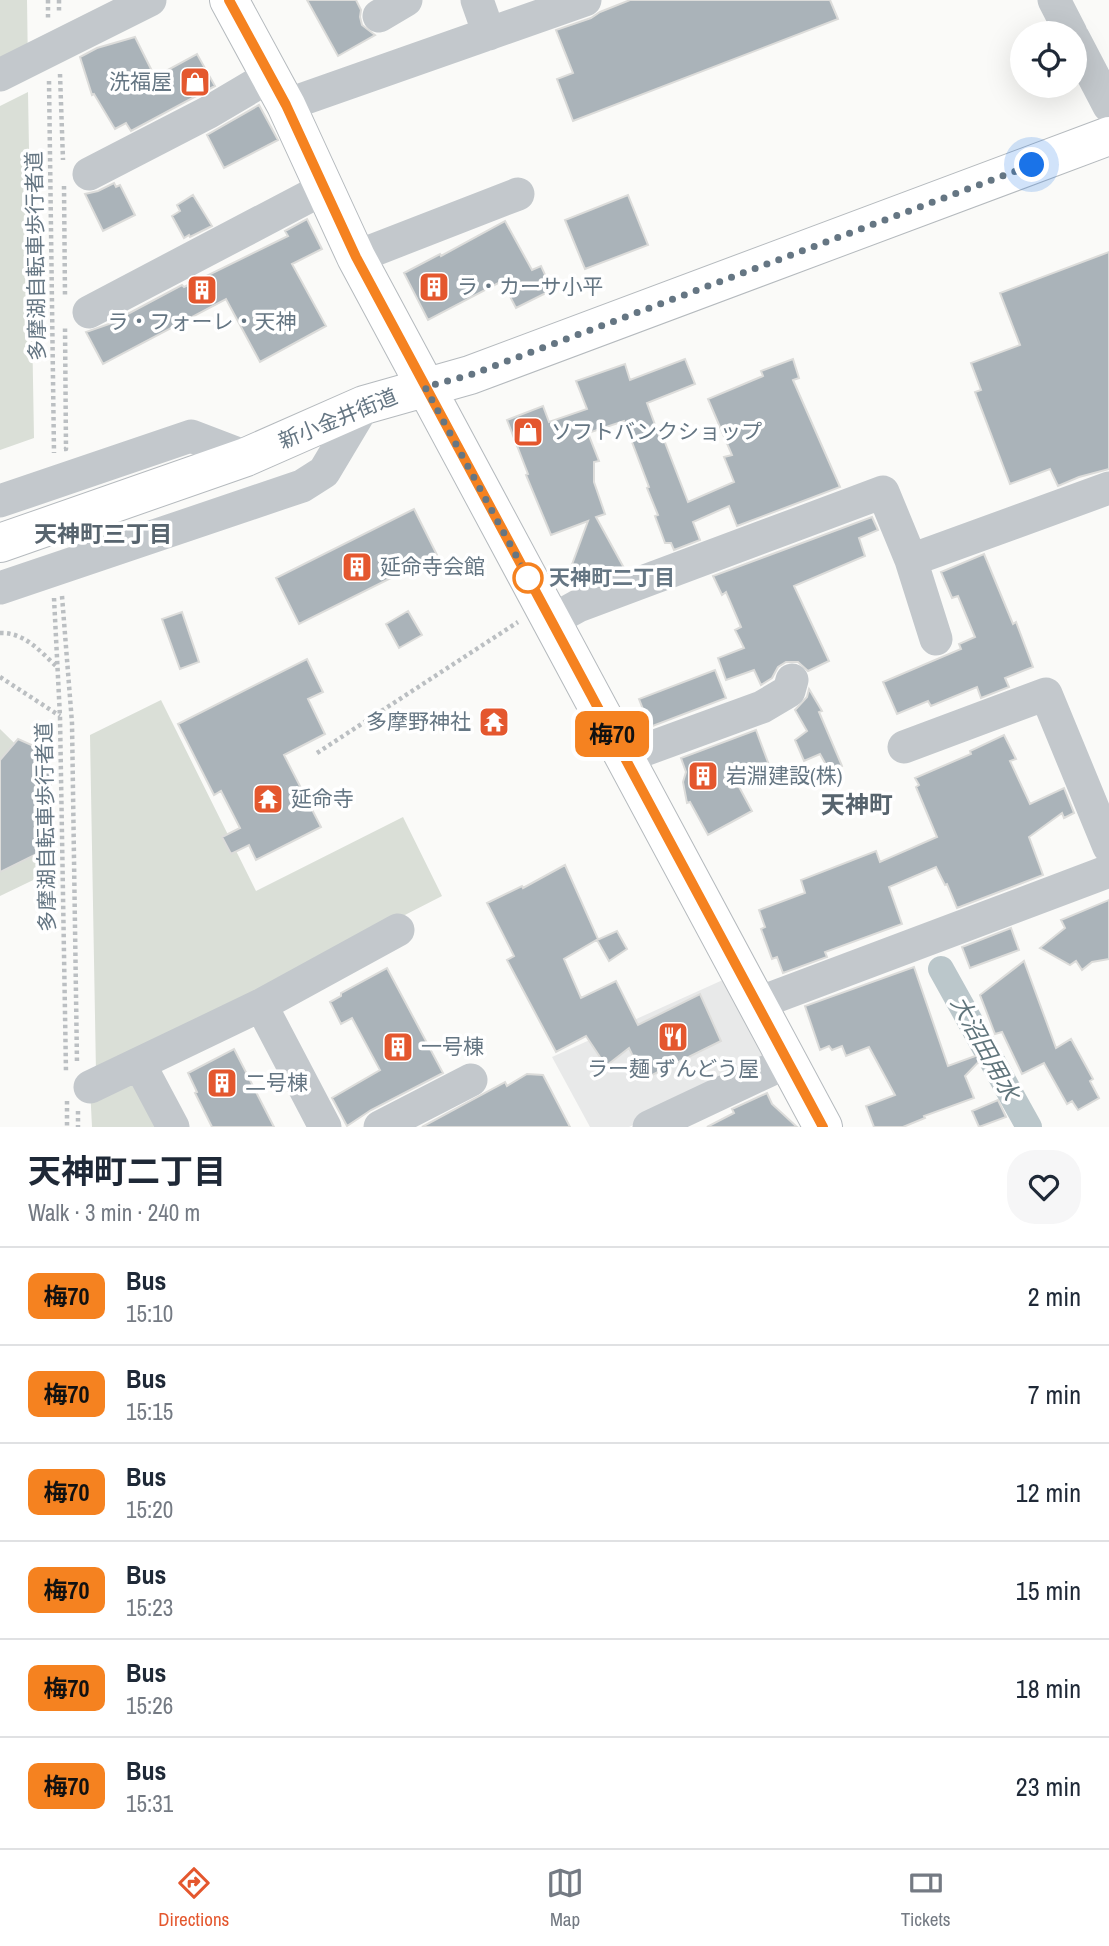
<!DOCTYPE html>
<meta charset="utf-8">
<style>
:root{--surface:#fff;--page:#f6f6f7;--text:#1f2937;--muted:#747a83;--line:#e0e1e3;--accent:#e4572e}
body{margin:0;font-family:"Archivo Narrow","Noto Sans JP",sans-serif;background:var(--page);color:var(--text);height:100vh;display:flex;flex-direction:column;font-size:26px;white-space:nowrap}
*{box-sizing:border-box;margin:0}
p{font-size:23px;color:var(--muted)}
.icon{flex:none;width:38px;height:38px;fill:none;stroke:currentColor;stroke-width:2;stroke-linecap:round;stroke-linejoin:round}
.map{position:relative;height:1127px;overflow:hidden}
.details{display:flex;flex-direction:column;background:var(--surface);flex:1}
.details>*{flex:none}
.badge{padding:0 14px;border-radius:10px;font-size:24px;line-height:46px}
.controls{position:absolute;left:1010px;top:21px;display:grid;gap:14px}
.controls a{display:grid;place-items:center;width:77px;height:77px;border-radius:50%;background:var(--surface);box-shadow:0 7px 28px #0002;font-size:35px}
.you{position:absolute;width:35px;height:35px;margin:-18px;border:5px solid #fff;border-radius:50%;background:#1a73e8;box-shadow:0 0 0 10px #1a73e833}
.map>.badge{position:absolute;translate:-50% -50%;box-shadow:0 0 0 4px #fff}
.round{display:grid;place-items:center;flex:none;width:74px;height:74px;border-radius:28px;background:var(--page)}
.summary{display:flex;align-items:center;justify-content:space-between;height:119px;padding:0 28px}
h1{font-size:33px;font-weight:700;line-height:52px}
ul{padding:0;list-style:none}
li{display:flex;align-items:center;gap:21px;height:98px;padding:0 28px;border-top:2px solid var(--line)}
li div{flex:1}
li b{display:block;font-size:26px}
li em{font-style:normal}
li .badge{min-width:77px;font-weight:700;text-align:center}
.menu{display:flex;justify-content:space-around;align-items:center;height:98px;border-top:2px solid var(--line);background:var(--surface);font-size:19px;color:var(--muted)}
.menu a{display:grid;justify-items:center;gap:4px}
.menu .selected{color:var(--accent)}
.map>svg:first-child{display:block}
.built{fill:#e8e9e9}
.green{fill:#dadfd7}
.lines{fill:none;stroke-linecap:round;stroke-linejoin:round}
.canal{stroke:#bbc7cb;stroke-width:26}
.building{fill:#aab3b9;stroke:#dcdcda;stroke-width:2}
.major-casing{stroke:#b5babe;stroke-width:40}
.path{stroke:#bbbfc2;stroke-width:4.5;stroke-dasharray:3.5 3.5;stroke-linecap:butt}
.minor{stroke:#c3c8cc;stroke-width:33}
.major{stroke:#fff;stroke-width:38}
.line-casing{stroke:#fff;stroke-width:16}
.line{stroke:#f58220;stroke-width:10}
.walk{stroke:#657683;stroke-width:7;stroke-dasharray:0 12.6}
.stop-dot{fill:#fff;stroke:#f58220;stroke-width:3.5}
.labels{text-anchor:middle;stroke-width:7;stroke-linejoin:round;paint-order:stroke}
.poi-label{font-size:21px;fill:#657683;stroke:#fff;text-anchor:start}
.street-label{font-size:21px;fill:#657683;stroke:#fff}
.stop-label{font-size:21px;font-weight:bold;fill:#657683;stroke:#fff;text-anchor:start}
.neighbourhood-label{font-size:23px;font-weight:bold;fill:#57646e;stroke:#fff}
.water-label{font-size:23px;font-style:italic;fill:#60757c;stroke:#fff}
.quarter-label{font-size:24px;font-weight:bold;fill:#57646e;stroke:#fff}
</style>
<div class="map">
<svg width="1109" height="1127" viewBox="0 0 1109 1127">
<rect width="100%" height="100%" fill="#fafaf8"/>
<path class="built" d="M725,979l41,81 -137,67h-39l-38,-70z"/>
<path class="green" d="M0,0h27l1,70 -28,15z
M28,92l6,346 -34,12v-344z
M161,700l95,191 147,-74 39,79 -346,177 -6,-338z
M0,729l50,49 2,93 -52,25z
M140,1065l33,62h-81l-2,-40z"/>
<g class="lines">
<path class="canal" d="M941,969l88,158"/>
</g>
<path class="building" d="M307,0h49l5,10 -1,7 2,8 13,10 -37,21z
M630,0h200l8,19 -265,102 -16,-42 16,-6 -17,-43 35,-12 9,-6z
M135,37l20,40 42,-23 18,32 -84,45 -5,-8 -11,6 -21,-35 -2,1 -12,-38 17,-9z
M259,105l19,35 -54,28 -17,-33z
M114,183l2,4 4,-2 15,30 -32,16 -18,-37 13,-3z
M193,195l19,31 -22,11 -1,-2 -5,3 -12,-22 8,-5 -3,-6z
M628,195l20,50 -63,24 -20,-49z
M307,219l15,30 -30,15 34,62 -66,36 -34,-63 -123,65 -17,-32 23,-8 73,-39 2,2 104,-51 -3,-5z
M505,221l27,49 9,-4 11,24 -36,18 -14,-27 -74,39 -24,-47 36,-19 1,2z
M1109,252v217l-30,8 -21,9 -8,-17 -40,15 -35,-92 6,-2 -10,-27 49,-18 -20,-52z
M685,359l10,25 -48,19 14,38 3,-1 24,62 46,-20 -10,-25 8,-2 -24,-56 55,-23 -2,-5 32,-12 6,19 -6,2 47,107 -103,39 -8,-20 -36,16 7,18 -26,10 -3,-7h-6l-10,-27 3,-1 -11,-27 2,-1 -25,-66 -36,12 11,28 -5,1v20l11,32 -9,3 28,51 -46,17 -8,-15 18,-49 -37,14 -25,-60 2,-1 -21,-54 36,-14 6,16 38,-13 -11,-28 49,-17 5,16z
M414,509l23,46 -138,69 -23,-46z
M872,517l6,13 -19,8 6,18 -71,30 35,75 -21,10 -10,-9h-12l-8,5 -6,11 -11,7 -7,-15 -28,10 -8,-22 26,-10 -9,-18 6,-3 -15,-35 -4,3 -9,-19z
M984,554l29,70 3,-2 17,45 -28,11 4,9 -28,11 -4,-11 -46,19 -3,-5 -31,13 -14,-32 78,-33 -2,-5 16,-7 -17,-41 -6,2 -11,-26z
M408,611l14,24 -23,13 -13,-24z
M182,612l17,50 -19,7 -18,-50z
M307,659l16,33 -15,7 17,35 -41,21 37,72 -65,33 -7,-15 -18,9 -9,-17 18,-9 -19,-37 -7,4 -36,-71z
M715,670l11,28 -76,29 -11,-28z
M809,689l13,22 -3,1 23,54 -12,6 -10,-18 -16,7 -9,-21 12,-9 -12,-21 12,-13z
M756,730l13,35 -6,2 2,6 -28,10 15,28 -44,24 -18,-33 -3,1 -4,-21 3,-10 -5,-14z
M1004,735l12,24 -6,2 20,43 34,-16 10,25 -10,5 -2,-5 -33,24 14,38 -86,33 -10,-24 -2,1 -9,-18 -47,20 13,37 -77,28 2,5 -44,16 -6,-16 -5,2 -11,-30 4,-2 -6,-17 46,-17 -4,-13 75,-29 4,11 57,-25 -21,-50 3,-2 -4,-7 56,-24 -1,-3z
M18,739l18,8 15,23v77l-51,25v-112z
M565,865l33,74 -34,20 17,39 35,-17 22,44 62,-31 21,47 -77,38 -15,-31 -23,18 -20,-30 -30,16 -49,-92 7,-4 -27,-53 35,-17 1,2z
M1109,900v59l-17,3 -10,8 -6,-9 -6,4 -30,-17 25,-20 -4,-8z
M1011,928l8,22 -49,18 -8,-21z
M617,931l10,18 -18,12 -12,-21z
M1024,961l32,87 15,-9 22,40 -3,2 9,17 -21,12 -6,-9 -5,3 -23,-41 -22,11 -20,-42 -7,2 -15,-39z
M914,967l34,99 41,-15 -24,25 9,22 -50,18 1,2 -22,9h-29l-8,-21 29,-11 -26,-48 -23,9 -4,-10 -10,4 -3,-4 -9,4 -15,-44z
M387,968l56,105 -72,37 -24,16 -15,-28 48,-28 -28,-52 -11,6 -11,-22 11,-6v-3z
M234,1049l40,78h-62l-17,-34 2,-1 -9,-19z
M527,1074l16,1 27,52h-148l83,-45 2,4z
M767,1093l5,11 25,23h-90l27,-14 -2,-4z
M998,1100l8,17 -27,10 -7,-16z"/>
<g class="lines">
<g class="major-casing">
<path id="major" d="M229,0l57,105 70,152 467,870
M0,543l246,-86 118,-52 106,-30 639,-239"/>
</g>
<path class="path" d="M48,0v20
M59,0v13
M60,74l3,86
M49,81l5,372
M64,186l1,111
M64,449h2l-1,-123
M62,596l10,127 5,340
M54,598l6,119 6,355
M0,633c24,-1 40,18 57,34
M0,677l60,39
M317,753l201,-131
M67,1101v26
M78,1111v16"/>
<path class="minor" d="M477,0l12,34
M1054,0l17,33
M379,16l27,-16
M1074,39l35,67
M0,75l150,-75
M286,105l299,-105
M89,174l120,-62 61,-36
M356,257l162,-63
M89,312l236,-124
M0,501l191,-65 55,21
M911,560l25,79
M0,588l302,-102 22,-14 40,-67
M551,621l27,-15 305,-114 28,68 198,-72
M904,747l142,-53 63,153
M625,757l137,-50 27,-16 3,-11
M756,1004l353,-133
M261,1005l64,122
M140,1065l33,62
M90,1087l171,-82 137,-75
M380,1127l91,-47
M649,1127l138,-65"/>
<use href="#major" class="major"/>
</g>
<g class="lines">
<g class="line-casing">
<path id="line" d="M229,0l57,105 70,152 467,870"/>
</g>
<use href="#line" class="line"/>
<path class="walk" d="M528,578l3,5 -106,-196 45,-12 562,-210"/>
</g>
<defs>
<g id="shop-square" transform="scale(1.575)"><rect x="-9" y="-9" width="18" height="18" rx="4" fill="#e4572e" stroke="#fff"/><path d="M-5-2.5h2.3a2.7 3.5 0 0 1 5.4 0H5L5.5 6h-11ZM-1.5-2.5h3a1.5 2.3 0 0 0-3 0Z" fill="#fff"/></g>
<g id="building-square" transform="scale(1.575)"><rect x="-9" y="-9" width="18" height="18" rx="4" fill="#e4572e" stroke="#fff"/><path d="M-4-6H4V6H1V3H-1V6H-4ZM-2.5-4.3h1.7v1.8h-1.7ZM.8-4.3h1.7v1.8H.8ZM-2.5-1h1.7V.8h-1.7ZM.8-1h1.7V.8H.8Z" fill="#fff"/></g>
<g id="temple-square" transform="scale(1.575)"><rect x="-9" y="-9" width="18" height="18" rx="4" fill="#e4572e" stroke="#fff"/><path d="M0-6L5-2H3V0L6.5 2.5H4V6H1.5V3h-3V6H-4V2.5H-6.5L-3 0V-2H-5Z" fill="#fff"/></g>
<g id="restaurant-square" transform="scale(1.575)"><rect x="-9" y="-9" width="18" height="18" rx="4" fill="#e4572e" stroke="#fff"/><path d="M-5-6h1v4h1v-4h1v4h1v-4h1v5L-1.5 .5V6h-2V.5L-5-1ZM5-6V6H3V1.5H1.5Q1.5-4 5-6Z" fill="#fff"/></g>
</defs>
<g fill-rule="evenodd">
<use href="#shop-square" x="195" y="82"/>
<use href="#building-square" x="434" y="287"/>
<use href="#building-square" x="202" y="290"/>
<use href="#shop-square" x="528" y="432"/>
<use href="#building-square" x="357" y="567"/>
<use href="#temple-square" x="494" y="722"/>
<use href="#building-square" x="703" y="776"/>
<use href="#temple-square" x="268" y="799"/>
<use href="#restaurant-square" x="673" y="1037"/>
<use href="#building-square" x="398" y="1047"/>
<use href="#building-square" x="222" y="1083"/>
</g>
<circle class="stop-dot" cx="528" cy="578" r="14"/>
<g class="labels">
<g class="poi-label">
<text x="172" y="89" text-anchor="end">洗福屋</text>
<text x="457" y="294">ラ・カーサ小平</text>
<text x="202" y="329" text-anchor="middle">ラ・フォーレ・天神</text>
<text x="551" y="439">ソフトバンクショップ</text>
<text x="380" y="574">延命寺会館</text>
<text x="471" y="729" text-anchor="end">多摩野神社</text>
<text x="726" y="783">岩淵建設(株)</text>
<text x="291" y="806">延命寺</text>
<text x="421" y="1054">一号棟</text>
<text x="673" y="1076" text-anchor="middle">ラー麺 ずんどう屋</text>
<text x="245" y="1090">二号棟</text>
</g>
<g class="street-label">
<text transform="translate(36 256) rotate(-91)" y="7">多摩湖自転車歩行者道</text>
<text transform="translate(338 419) rotate(-22)" y="7">新小金井街道</text>
<text transform="translate(46 827) rotate(-91)" y="7">多摩湖自転車歩行者道</text>
</g>
<g class="stop-label">
<text x="549" y="585">天神町二丁目</text>
</g>
<g class="neighbourhood-label">
<text x="103" y="542">天神町三丁目</text>
</g>
<g class="water-label">
<text transform="translate(985 1048) rotate(61)" y="8">大沼田用水</text>
</g>
<g class="quarter-label">
<text x="857" y="813">天神町</text>
</g>
</g>
</svg>
<div class="controls">
<a><svg class="icon" aria-label="locate" viewBox="0 0 24 24"><circle cx="12" cy="12" r="6"/><path d="M12 2v4M12 18v4M2 12h4M18 12h4"/></svg></a>
</div>
<div class="you" style="left:1032px;top:165px"></div>
<b class="badge" style="left:612px;top:734px;background:#f58220;color:#111">梅70</b>
</div>
<section class="details">
<div class="summary"><div><h1>天神町二丁目</h1><p>Walk · 3 min · 240 m</p></div><a class="round"><svg class="icon" aria-label="heart" viewBox="0 0 24 24"><path d="M12 20l-8-8c-3-5 5-10 8-4 3-6 11-1 8 4z"/></svg></a></div>
<ul>
<li><span class="badge" style="background:#f58220;color:#111">梅70</span><div><b>Bus</b><p>15:10</p></div><em>2 min</em></li>
<li><span class="badge" style="background:#f58220;color:#111">梅70</span><div><b>Bus</b><p>15:15</p></div><em>7 min</em></li>
<li><span class="badge" style="background:#f58220;color:#111">梅70</span><div><b>Bus</b><p>15:20</p></div><em>12 min</em></li>
<li><span class="badge" style="background:#f58220;color:#111">梅70</span><div><b>Bus</b><p>15:23</p></div><em>15 min</em></li>
<li><span class="badge" style="background:#f58220;color:#111">梅70</span><div><b>Bus</b><p>15:26</p></div><em>18 min</em></li>
<li><span class="badge" style="background:#f58220;color:#111">梅70</span><div><b>Bus</b><p>15:31</p></div><em>23 min</em></li>
</ul>
</section>
<nav class="menu">
<a class="selected"><svg class="icon" aria-label="directions" viewBox="0 0 24 24"><path d="M12 3l9 9-9 9-9-9zM9 14v-3h6M13 9l2 2-2 2"/></svg>Directions</a>
<a><svg class="icon" aria-label="map" viewBox="0 0 24 24"><path d="M3 6l6-2 6 2 6-2v14l-6 2-6-2-6 2zM9 4v14M15 6v14"/></svg>Map</a>
<a><svg class="icon" aria-label="tickets" viewBox="0 0 24 24"><path d="M3 7h18v10H3zM15 7v10"/></svg>Tickets</a>
</nav>
